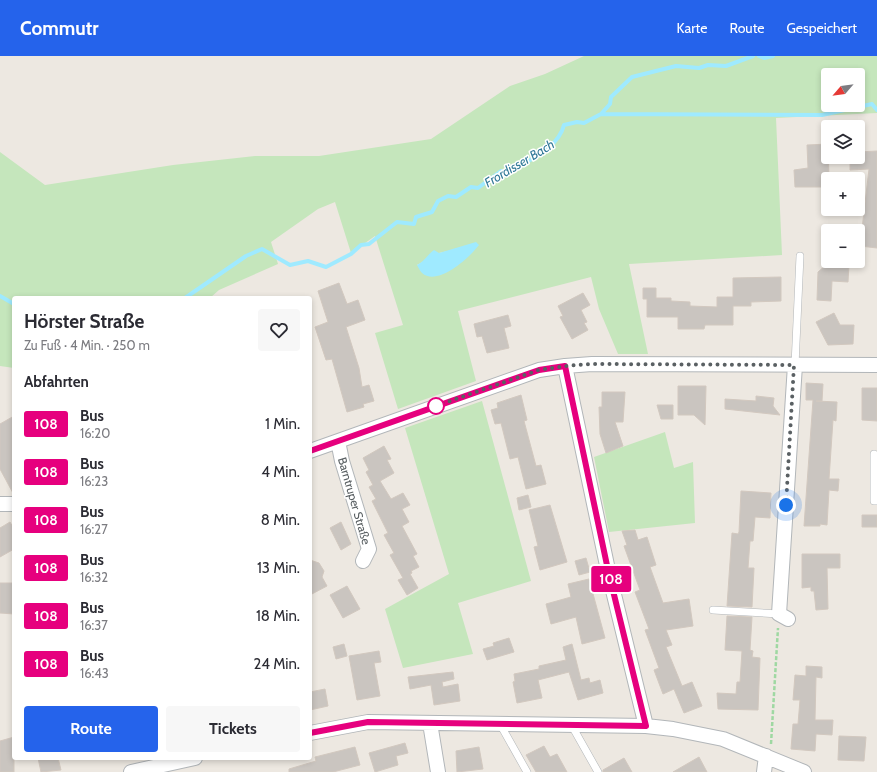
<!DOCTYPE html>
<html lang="de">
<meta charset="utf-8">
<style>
:root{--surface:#fff;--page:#f7f7f7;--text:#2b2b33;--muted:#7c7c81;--accent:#2563eb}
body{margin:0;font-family:Cabin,sans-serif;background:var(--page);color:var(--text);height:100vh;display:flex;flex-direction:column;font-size:15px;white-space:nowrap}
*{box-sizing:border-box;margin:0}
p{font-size:13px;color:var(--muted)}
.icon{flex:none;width:22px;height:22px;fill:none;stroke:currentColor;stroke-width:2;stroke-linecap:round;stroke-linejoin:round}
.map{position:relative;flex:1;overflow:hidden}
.details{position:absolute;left:12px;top:240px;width:300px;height:464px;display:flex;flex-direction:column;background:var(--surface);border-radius:4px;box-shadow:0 2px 6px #0003}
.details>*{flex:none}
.badge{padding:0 8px;border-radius:3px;font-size:14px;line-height:26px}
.needle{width:26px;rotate:242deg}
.tools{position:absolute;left:821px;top:12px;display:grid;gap:8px}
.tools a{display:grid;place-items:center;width:44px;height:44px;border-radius:4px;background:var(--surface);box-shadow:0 2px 6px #0003;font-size:20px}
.you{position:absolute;width:20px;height:20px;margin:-10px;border:3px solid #fff;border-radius:50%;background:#1a73e8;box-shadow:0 0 0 6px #1a73e833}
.map>.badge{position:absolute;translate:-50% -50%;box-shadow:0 0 0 2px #fff}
h2{padding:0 12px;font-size:15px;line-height:36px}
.round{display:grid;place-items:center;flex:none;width:42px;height:42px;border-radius:4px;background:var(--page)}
.overview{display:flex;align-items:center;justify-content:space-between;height:68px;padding:0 12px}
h1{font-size:19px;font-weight:800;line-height:30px}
.primary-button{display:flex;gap:8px;margin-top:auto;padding:8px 12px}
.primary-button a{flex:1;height:46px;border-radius:4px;background:var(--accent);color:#fff;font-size:16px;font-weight:800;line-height:46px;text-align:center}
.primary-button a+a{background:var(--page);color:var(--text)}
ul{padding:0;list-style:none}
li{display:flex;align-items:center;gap:12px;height:48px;padding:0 12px}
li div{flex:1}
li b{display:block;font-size:15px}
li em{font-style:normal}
li .badge{min-width:44px;font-weight:700;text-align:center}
header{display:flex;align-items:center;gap:24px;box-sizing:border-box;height:56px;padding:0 20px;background:var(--accent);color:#fff}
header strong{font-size:19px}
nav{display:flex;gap:22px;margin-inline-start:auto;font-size:14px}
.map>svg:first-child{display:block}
.green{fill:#c5e6bc;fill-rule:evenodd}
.water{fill:#9feaff}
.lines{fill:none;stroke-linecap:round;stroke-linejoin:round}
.stream{stroke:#9feaff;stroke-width:4}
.building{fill:#cac5c0;stroke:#d2c8bf}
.service-casing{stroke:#b2b6b9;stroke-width:8}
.minor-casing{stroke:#b2b6b9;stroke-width:16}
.path{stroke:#9fd8a2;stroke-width:2.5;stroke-dasharray:4 2;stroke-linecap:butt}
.service{stroke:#fff;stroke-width:7}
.minor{stroke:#fff;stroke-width:14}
.line-casing{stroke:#fff;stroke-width:9}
.line{stroke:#e6007e;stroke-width:6}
.walk{stroke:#5a6063;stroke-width:4;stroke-dasharray:0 7.2}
.stop-dot{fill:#fff;stroke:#e6007e;stroke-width:2}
.labels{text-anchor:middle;stroke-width:3;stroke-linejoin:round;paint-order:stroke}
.street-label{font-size:12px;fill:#5a6063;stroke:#fff}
.water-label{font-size:13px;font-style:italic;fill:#337a99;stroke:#fff}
</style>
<header>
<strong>Commutr</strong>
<nav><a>Karte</a><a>Route</a><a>Gespeichert</a></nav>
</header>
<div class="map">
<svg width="877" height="716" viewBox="0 0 877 716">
<rect width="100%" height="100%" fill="#ede8e1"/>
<path class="green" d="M584,0h293v57l-101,5 6,137 -153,9 19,90h-30l-19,-45 -8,-32 -133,34 18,70 -78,28 -23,-76 28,-8 -28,-89 -24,17 -16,-51 -17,7 -47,33 7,22 -59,26 -9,8h-196v70l-14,-2v-214l45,33 128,-20 82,-9h64l112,-17 79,-53 35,-12zM828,19h30v30h-30zM453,194l8,12 -21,13 -23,-10 22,-12z
M482,345l49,180 -73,22 15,51 -70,14 -18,-59 64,-35 -44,-146z
M665,376l9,36 19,-6 2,61 -86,9 -15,-75z"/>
<path class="water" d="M476,186l3,3c-9,12 -41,42 -57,28 -2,-2 -4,-6 -5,-8 8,-4 10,-10 17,-15l5,3z"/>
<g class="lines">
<path class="stream" d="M759,0l5,2 9,-2
M601,58l221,1 50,-11 5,6
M0,240l14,8
M185,242l61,-42 16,-7 28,16 18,-4 18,6 25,-13 10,-9 8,-1 28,-22 17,2 2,-7 16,-5 6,-11 10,-5 8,1 15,-10 7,1 23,-17 7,2c20,-13 50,-24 56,-48l13,-3 7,1 17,-9 9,-10 1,-7 21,-20 44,-11 23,2 9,-3 18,1 27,-10"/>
</g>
<path class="building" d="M828,88l1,35h-1v8h-33l-1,-17 14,-2 -1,-23z
M877,95v97l-17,-2 9,-77 -19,1v-13h8v-5z
M826,209h23l-1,17 -16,-1 -1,20 -14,-1 1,-28z
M781,221v24l-30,1v4h-18v19h-28l-1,4h-26v-12h-31v-18h-4v-11h13v10h15v3l19,1v4l27,1v-10h16v-19z
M339,227l8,21 11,-4 7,20 -19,7 13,41 3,19 7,-2 5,16 -11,3 1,3 -17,5 -15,-53 -6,1 -11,-33 13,-5 -10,-31z
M583,237l7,12 -9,5 6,12 -3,1 4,7 -16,9 -12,-22 3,-1 -5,-10z
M834,257l6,12h14l-1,19 -25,1 -12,-23z
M508,259l3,11 -7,2 5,20 -22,5 -5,-17 -5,1 -3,-13z
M806,327l17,1 -1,17h-6l21,1 -1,19 -3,-1 -4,59h10l-1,12 -9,-1 -2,35 -7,-1v2h-16l9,-126h-7z
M678,330h28l-1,39 -11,-10h-16z
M862,332h15v33l-15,-1z
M602,336h23l-2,30h-8l8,24 -17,7 -6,-19 -1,-27h3z
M521,339l6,25 -3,1 12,45 5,-1 5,19 -20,5 -8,-32 -8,2 -9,-36 -6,1 -4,-14 7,-2 -1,-5z
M756,340l18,2 -1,8 7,9 -55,-6v-10l31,2z
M657,349h16v14h-12z
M14,360v79l-14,-26v-45z
M384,390l7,13 -4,1 7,13 -14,8 11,18 12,-6 7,12 -8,4 7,13 -7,4 15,28 -4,2 6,11 -8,4 1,2 -2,1 8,14 -11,7 -9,-15 5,-2 -13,-23 4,-2 -10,-18 4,-2 -16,-32 4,-2 -7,-12 4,-2 -7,-13 3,-2 -6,-12z
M741,435l30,2 -1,25 -15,-1 -2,24h-3l-2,27h6l-2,39 -25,-1 5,-73 6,1 1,-2z
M528,439l3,12 -12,3 -2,-12z
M550,449l17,57 -27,8 -6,-23 4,-1 -9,-36z
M862,459h15v12h-15z
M10,466l4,7v20l-14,8v-29z
M341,466l10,22 -10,6 -11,-22z
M635,474l3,10 9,-3 9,28 -6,2 13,36 26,-4 4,27 -27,4 6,15 -6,2 16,39 10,-4 10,24 -18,7 -10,-24 -11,5 -9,-24 5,-2 -14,-38 4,-1 -14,-37 5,-2 -16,-44 3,-1 -5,-14z
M802,498h38v14h-13l1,41 -12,1 -2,-19h-3v-4l-9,1z
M586,502l4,14 -11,3 -4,-14z
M310,504l9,3 5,8 -2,6 5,9 -17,9z
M589,523l16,59 -23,6 -6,-27 -25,7 -5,-20 25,-7 -3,-13z
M0,527h14v31l-14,-1z
M347,530l13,23 -17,9 -13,-23z
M727,560l25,1 -2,33 3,1 -1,6 8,1 -2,52 -40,-1 -1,-16 19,1 1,-12h3l2,-31 -17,-1z
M509,582l5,14 -27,8 -4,-11 11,-3 -1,-3z
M344,588l3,12 -11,3 -3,-12z
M572,588l9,36 8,-2 1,5 10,-3 3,13 -25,7 -9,-28 -31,8 4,18 -25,5 -4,-21 2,-1 -1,-7 25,-5v-3l27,-6 -3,-13z
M379,595l2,11 -7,1 6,33 -23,4 -8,-44z
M806,610l16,1v11l-6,-1 -1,43h18l-1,15 -16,-1 -1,17 -24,-2 2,-25h5l2,-24h-7l2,-25 11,1z
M453,616l1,7 -12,3 1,5 15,-3 2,17 -26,4 -3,-20 -21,4 -2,-12z
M325,633l3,17 -18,4v-18z
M839,680l27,1 -2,24 -26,-1z
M14,681v35h-14v-31z
M405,687l3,10 -12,3 2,9 -23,7 -6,-19z
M544,690l6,11 7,-3 10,18h-31l-10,-17z
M355,691l5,18 -27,7h-44v-3l27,-8 -1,-4z
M479,691l4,22 -26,3 -1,-21z
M699,701l8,15h-34z
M38,702h20l3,12 -20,2z
M624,702l8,14h-29v-2z"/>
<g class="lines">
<g class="service-casing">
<path id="service" d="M795,309l5,-109
M874,398v47h3
M713,554l66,4
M500,668l27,48
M572,670l26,46"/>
</g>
<g class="minor-casing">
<path id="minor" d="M565,310l43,204 38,156
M338,385l4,20 27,88 -6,12
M310,395l229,-81 26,-4 27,-2 285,1
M0,448h14
M788,563l-9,-5 16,-249
M430,667l8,49
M310,677l58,-11 278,4 27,3 50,10 81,33
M131,716l64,-14
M764,716l2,-16"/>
</g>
<path class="path" d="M771,688l7,-116"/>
<use href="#service" class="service"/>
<use href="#minor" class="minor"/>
</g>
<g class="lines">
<g class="line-casing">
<path id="line" d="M310,395l229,-81 26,-4 43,204 38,156 -278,-4 -58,11"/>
</g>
<use href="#line" class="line"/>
<path class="walk" d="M436,350l103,-36 26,-4 27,-2 202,1 -8,140"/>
</g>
<circle class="stop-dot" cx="436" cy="350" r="8"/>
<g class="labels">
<g class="street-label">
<text transform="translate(354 445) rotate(74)" y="4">Barntruper Straße</text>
</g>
<g class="water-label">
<text transform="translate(519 107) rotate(-31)" y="5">Frordisser Bach</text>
</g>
</g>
</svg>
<div class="tools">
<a><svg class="needle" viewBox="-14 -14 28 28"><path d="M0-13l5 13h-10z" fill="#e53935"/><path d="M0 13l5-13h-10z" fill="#7c7c81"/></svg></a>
<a><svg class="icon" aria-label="layers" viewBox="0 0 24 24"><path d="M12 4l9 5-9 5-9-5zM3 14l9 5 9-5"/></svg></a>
<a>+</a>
<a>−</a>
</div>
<div class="you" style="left:786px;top:449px"></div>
<b class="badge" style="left:611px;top:523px;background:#e6007e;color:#fff">108</b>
<section class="details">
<div class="overview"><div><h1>Hörster Straße</h1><p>Zu Fuß · 4 Min. · 250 m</p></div><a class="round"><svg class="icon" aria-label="heart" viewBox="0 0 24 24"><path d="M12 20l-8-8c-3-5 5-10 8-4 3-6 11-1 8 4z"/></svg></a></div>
<h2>Abfahrten</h2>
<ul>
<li><span class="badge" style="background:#e6007e;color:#fff">108</span><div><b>Bus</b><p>16:20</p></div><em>1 Min.</em></li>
<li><span class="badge" style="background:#e6007e;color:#fff">108</span><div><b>Bus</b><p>16:23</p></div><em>4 Min.</em></li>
<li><span class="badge" style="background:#e6007e;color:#fff">108</span><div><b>Bus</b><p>16:27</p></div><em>8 Min.</em></li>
<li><span class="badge" style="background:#e6007e;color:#fff">108</span><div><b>Bus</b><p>16:32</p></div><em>13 Min.</em></li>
<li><span class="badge" style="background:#e6007e;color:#fff">108</span><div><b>Bus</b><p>16:37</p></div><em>18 Min.</em></li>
<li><span class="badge" style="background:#e6007e;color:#fff">108</span><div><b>Bus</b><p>16:43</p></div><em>24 Min.</em></li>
</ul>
<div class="primary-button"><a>Route</a><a>Tickets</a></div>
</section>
</div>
